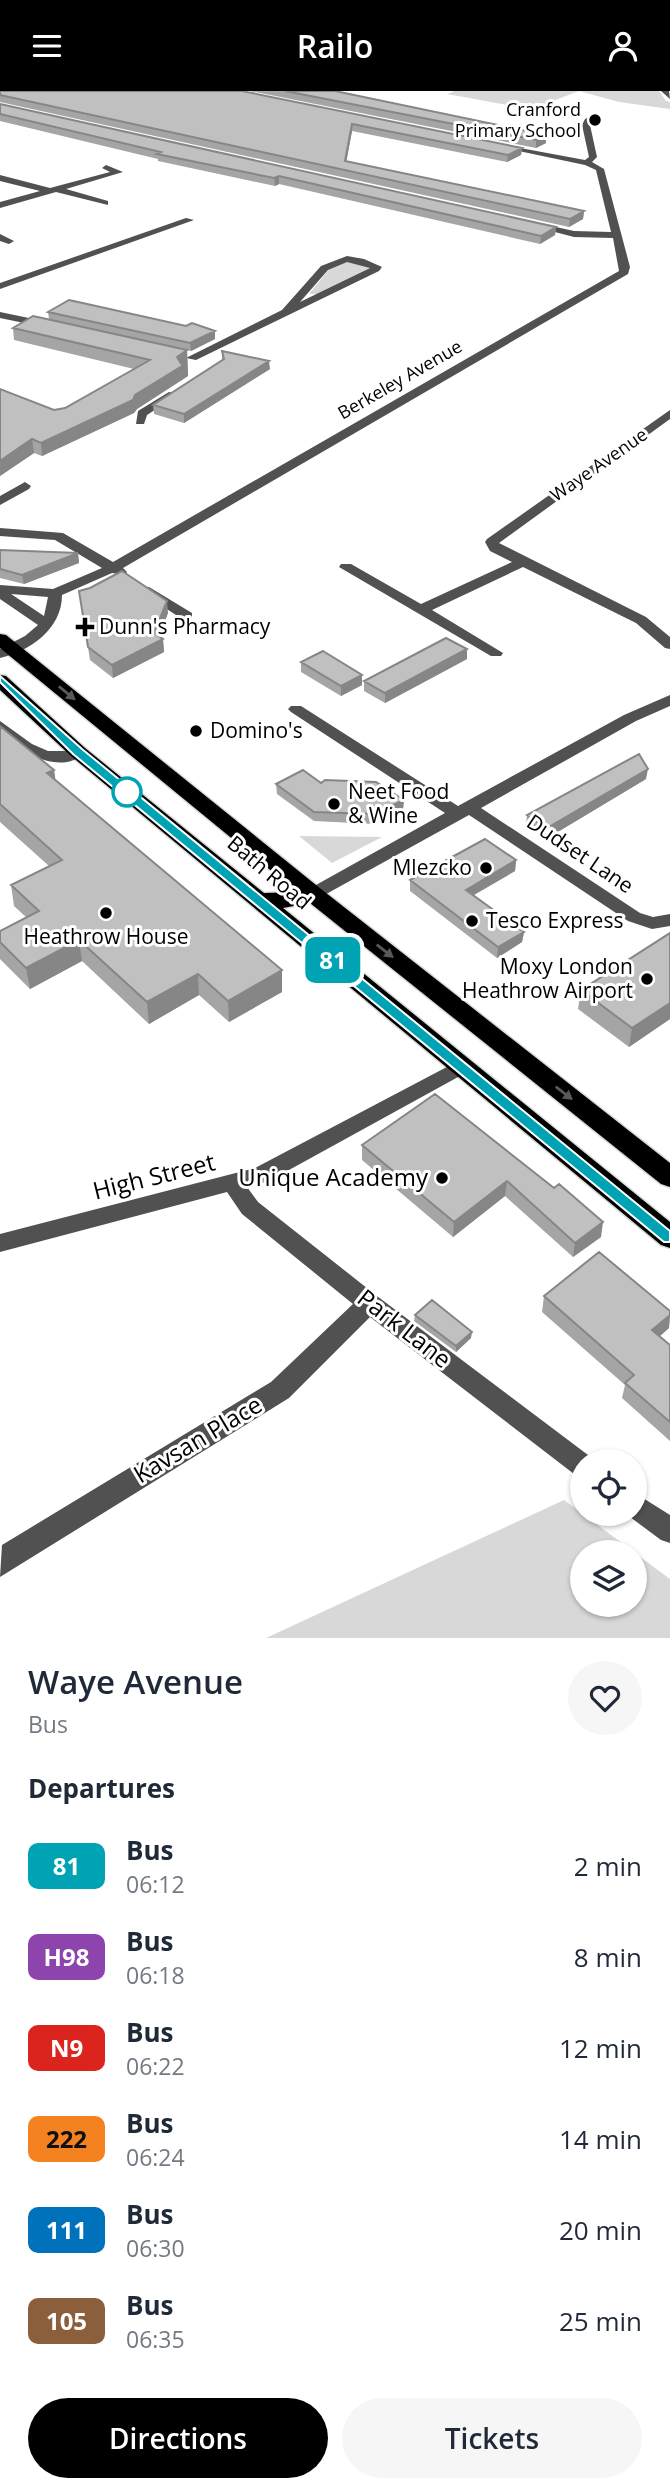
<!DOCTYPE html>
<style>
:root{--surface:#fff;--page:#f6f6f7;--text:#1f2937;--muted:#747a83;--accent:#000}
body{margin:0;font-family:"Open Sans",sans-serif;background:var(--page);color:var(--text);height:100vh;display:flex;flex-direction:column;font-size:26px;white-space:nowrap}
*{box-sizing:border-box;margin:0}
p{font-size:23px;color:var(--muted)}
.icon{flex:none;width:38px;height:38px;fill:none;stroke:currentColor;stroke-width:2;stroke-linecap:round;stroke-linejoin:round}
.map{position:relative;height:1547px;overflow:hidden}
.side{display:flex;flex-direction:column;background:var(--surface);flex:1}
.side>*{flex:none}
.badge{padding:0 14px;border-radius:10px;font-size:24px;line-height:46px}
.fabs{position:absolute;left:570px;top:1358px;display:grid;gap:14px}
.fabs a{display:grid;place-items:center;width:77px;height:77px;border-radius:50%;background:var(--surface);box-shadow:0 2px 5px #0004;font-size:35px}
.map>.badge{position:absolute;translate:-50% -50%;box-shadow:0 0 0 4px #fff}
h2{padding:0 28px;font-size:26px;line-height:63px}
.round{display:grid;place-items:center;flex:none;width:74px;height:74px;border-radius:37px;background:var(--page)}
.overview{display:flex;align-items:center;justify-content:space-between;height:119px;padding:0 28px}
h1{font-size:33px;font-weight:600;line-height:52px}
.primary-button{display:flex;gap:14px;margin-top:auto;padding:14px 28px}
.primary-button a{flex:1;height:80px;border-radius:42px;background:var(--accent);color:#fff;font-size:28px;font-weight:600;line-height:80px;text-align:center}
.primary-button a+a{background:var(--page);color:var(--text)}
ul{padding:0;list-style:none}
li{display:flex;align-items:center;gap:21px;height:91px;padding:0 28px}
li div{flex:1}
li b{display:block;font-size:26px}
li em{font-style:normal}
li .badge{min-width:77px;font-weight:700;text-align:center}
header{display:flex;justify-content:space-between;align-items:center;height:91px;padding:0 28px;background:var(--accent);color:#fff;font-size:32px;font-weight:600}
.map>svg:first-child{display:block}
.green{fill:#d8d8d8}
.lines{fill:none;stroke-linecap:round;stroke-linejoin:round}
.highway-casing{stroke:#dbdbdb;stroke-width:3}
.minor{fill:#515151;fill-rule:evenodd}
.highway{fill:#000;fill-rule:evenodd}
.wall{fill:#a5a5a5}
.shaded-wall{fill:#868686}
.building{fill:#c0c0c0;stroke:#868686;stroke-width:2}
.oneway{fill:#595959}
.line{fill:#00a3b4;stroke:#fff;stroke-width:2}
.poi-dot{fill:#000;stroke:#fff;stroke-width:2.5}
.stop-dot{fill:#fff;stroke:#00a3b4;stroke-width:3.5}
.labels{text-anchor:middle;stroke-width:6;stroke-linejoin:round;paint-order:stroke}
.far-poi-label{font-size:18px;fill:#000;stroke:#fff;text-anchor:end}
.far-street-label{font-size:18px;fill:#000;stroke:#fff}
.poi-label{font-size:21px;fill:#000;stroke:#fff;text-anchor:start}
.street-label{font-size:21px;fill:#000;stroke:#fff}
.near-street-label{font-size:24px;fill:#000;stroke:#fff}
.near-poi-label{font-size:24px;fill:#000;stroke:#fff;text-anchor:end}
</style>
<header><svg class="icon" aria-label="menu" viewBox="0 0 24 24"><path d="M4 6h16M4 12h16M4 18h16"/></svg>Railo<svg class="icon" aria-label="person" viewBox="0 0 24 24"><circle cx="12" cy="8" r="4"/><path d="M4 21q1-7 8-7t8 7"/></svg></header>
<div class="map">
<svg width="670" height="1547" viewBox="0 0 670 1547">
<rect width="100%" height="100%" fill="#fff"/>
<path class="green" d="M455,0h204l7,10 4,1v7l-51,-7 -40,-11 -29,11 6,2 -15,7 -94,-17z
M344,170l27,6 -53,27h-9l22,-27z
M299,745l83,1 -50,26z
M564,1409l70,52h-51v53h52v-52l35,26v59h-404z"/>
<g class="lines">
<g class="highway-casing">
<path id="highway" d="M0,543l6,1 315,254 349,274v24l-9,-3 -351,-281 -27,5 387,314v26l-9,-3 -590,-489 -71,-66v-15l6,1 79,72 179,145 33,-1 -297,-244z"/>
</g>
<path class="minor" d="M661,0h8l1,8z
M595,23l7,2 -12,9 7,32 -5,5 12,7 26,98 -2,7 -505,294 4,4 -2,3 -13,-2 -50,22c0,34 -32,56 -62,63v-9l25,-13 13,-11 -38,-26v-14l53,4 49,-21 -47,-28 -55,-4v-8l63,5 50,29 506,-291 -6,-33 -39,-1 -46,-12 5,-3 41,9 37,1 -15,-62 -11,-5 -90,-19 4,-2 86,16 4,-3 -7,-32 3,-6zM11,503l37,3 -4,19z
M106,74l17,7 -57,17 42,12v4l-52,-13 -56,16v-6l40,-11 -40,-10v-6l50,13 60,-16 -8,-4z
M186,127l8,2 -194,69v-6z
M0,143l14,7 -5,3 -9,-3z
M347,165l17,3 18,8 -3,4 -183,89 -10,-2 96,-48 39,-44zM347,171l23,6 -70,34 28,-32z
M0,221l48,10 5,3 -5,3 -48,-10z
M169,301l10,2 -32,21 -3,9h-8l2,-13z
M670,319v9l-171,124 147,74 24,20v12l-5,-1 -29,-25 -113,-56 -91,43 71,43 -2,3h-10l-152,-89 2,-3h10l70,40 91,-42 -22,-11 -5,-9 2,-3z
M25,391l6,4 -2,3 -29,16v-9z
M149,496l43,26v6h-10l-38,-25v-6z
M670,604v11l-34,15 -155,87 159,105 13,4 17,-3v12l-18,3 -24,-8 -159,-106 -150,83 -6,2 -9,-6 3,-4 138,-77 -154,-101 -3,-3 3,-3h10l157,100 166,-91z
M0,630l32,23 16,7h17l13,-4 8,5c-25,25 -65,0 -86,-18z
M462,968l7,2 3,5 -3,5 -200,110 -22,6 11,15 119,94 215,162 1,3h-10v17l-9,-4 -204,-157 -81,81 -289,179 2,-32 269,-163 82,-78 -111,-90 -15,-22 -227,60v-18l255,-66z
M635,1402l35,22v28l-9,-3 -35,-26h9z"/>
<use href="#highway" class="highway"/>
</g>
<path class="wall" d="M0,0h242l280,57 -1,7 -14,7 -155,-31 -6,30 238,50 -1,8 -14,8 -569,-125z
M250,0h85l211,44v8l-10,5z
M0,13l556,123 -1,8 -15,9 -261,-60 -4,2 -117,-25v-2l-158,-38z
M48,221l138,14 29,5v8l-24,12 -4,-1 1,26 -51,33 -3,4 -92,43 -8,-3 -34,23 54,-66 11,-2 69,-39 -120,-29 -1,-12 36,-9z
M222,260l48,18 -86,54 -30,-9 -1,-9 69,-45z
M0,459l78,3 1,10 -55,21 -24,-6z
M79,500l89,22 -9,23 4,3 1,13 -51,26 -23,-18z
M467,568l-82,44 -21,-12v-10z
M301,571l61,23 -21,11 -40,-24z
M0,635l54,44 1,10 227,212 -53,30 -30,-27 -50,29 -67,-63 -52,28 -30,-30v-28l27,-13 -13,-12 -3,-21 38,-19 -49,-44z
M646,688l-100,60 -20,-14 1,-10z
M321,692l83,17 -1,9 -29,15 -60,-3 -37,-27 -1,-10z
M516,769l-1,11 -41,24 50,37 -2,10 -25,16 -87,-67v-11z
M670,842v86l-41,28 -51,-38 3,-19z
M435,1003l166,143 -28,20 -68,-61 -52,41 -91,-77v-15z
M544,1205l126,15 -1,17 -10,8 11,9v96l-48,-43 3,-13 -83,-73z
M415,1224l56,23 -15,14 -42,-31z"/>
<path class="shaded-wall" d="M352,33v7l-7,38v-8z
M546,44v8l-10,5v-8z
M522,57l-1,7 -14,7 1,-7z
M279,85v8l-4,2 -1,-8z
M584,120l-1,8 -14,8 1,-8z
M556,136l-1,8 -15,9 1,-8z
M215,240v8l-24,12 -1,-8z
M187,259l1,26 -51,33 -3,4 -92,43 -1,-13 94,-48z
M269,270l1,8 -86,54v-9z
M32,348l2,14 -34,23v-15z
M78,462l1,10 -55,21 -2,-9z
M167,510l1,12 -11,29 6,-3 1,13 -51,26 -1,-13 42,-32z
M467,558v10l-82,44v-10z
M362,584v10l-21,11v-10z
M648,678l-2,10 -100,60 1,-11z
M54,679l3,20 -10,-17z
M404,709l-1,9 -29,15v-10z
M516,769l-1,11 -50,29 1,-10z
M524,841l-2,10 -25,16 1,-11z
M79,849l3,21 -52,28 -4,-21z
M282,879v22l-53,30 -1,-21z
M198,883l1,21 -50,29 -2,-22z
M670,912v16l-41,28 3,-19z
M507,1090l-2,15 -52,41 1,-15z
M603,1131l-2,15 -28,20 2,-14z
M670,1224l-1,13 -20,18 3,-16z
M472,1241l-1,6 -15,14v-6z"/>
<path class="building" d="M0,0h242l280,57 -14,7 -156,-31 -7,37 239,50 -14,8 -570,-124z
M285,0h50l211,44 -10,5z
M0,13l556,123 -15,9 -262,-60 -5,2 -117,-24 4,-2 -161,-38z
M69,209l117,26 6,-3 23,8 -25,12 -142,-31z
M33,225l154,34 -10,7 5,8 5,-2 -52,32 -2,5 -92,43 -9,-4 -32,22v-72l54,21 11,-2 85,-48 -137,-32z
M222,260l47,10 -85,53 -31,-9 71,-46z
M0,459l78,3 -56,22 -22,-6z
M122,480l45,30 -13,32 9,6 -51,26 -24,-18 -9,-56 11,-3z
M446,547l21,11 -82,44 -21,-12z
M323,560l39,24 -21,11 -40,-24z
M0,635l54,44 -7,3 235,197 -54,31 -30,-27 -51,28 -68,-62 -53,28 -26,-26v-11l39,-20 -28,-26 51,-25 -62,-56z
M639,663l9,15 -101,59 -20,-13z
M303,679l18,13 4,-3 51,2 28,18 -30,14 -60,-2 -38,-28z
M485,748l31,21 -50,30 58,42 -26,15 -88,-67z
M670,842v70l-38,25 -51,-38z
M435,1003l119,94 5,-4 44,38 -28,21 -68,-62 -53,41 -92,-77z
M599,1161l71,59v4l-18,15 18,15v77l-45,-39 9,-8 -90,-79z
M432,1209l40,32 -16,14 -41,-31z"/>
<defs><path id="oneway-solid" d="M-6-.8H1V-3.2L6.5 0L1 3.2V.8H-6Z" transform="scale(1.75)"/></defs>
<g class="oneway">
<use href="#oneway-solid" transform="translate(67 602) rotate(39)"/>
<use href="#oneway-solid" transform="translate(385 860) rotate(38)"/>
<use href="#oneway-solid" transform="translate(564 1002) rotate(38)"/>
</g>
<path class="line" d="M0,585l82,73 588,482v11h-6l-591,-488 -73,-72z"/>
<g class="poi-dot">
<circle cx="595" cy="29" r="7"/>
<path d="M81.5 525.5h7v7h7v7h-7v7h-7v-7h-7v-7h7z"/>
<circle cx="196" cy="640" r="7"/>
<circle cx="334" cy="713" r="7"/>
<circle cx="486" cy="777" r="7"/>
<circle cx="106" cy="822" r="7"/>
<circle cx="472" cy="830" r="7"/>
<circle cx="647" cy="888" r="7"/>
<circle cx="442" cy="1087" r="7"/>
</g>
<circle class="stop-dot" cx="127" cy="701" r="14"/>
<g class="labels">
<g class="far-poi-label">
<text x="581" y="25">Cranford<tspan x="581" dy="21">Primary School</tspan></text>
</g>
<g class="far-street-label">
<text transform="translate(400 289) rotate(-30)" y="6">Berkeley Avenue</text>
<text transform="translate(599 374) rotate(-35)" y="6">Waye Avenue</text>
</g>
<g class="poi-label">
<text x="99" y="543">Dunn's Pharmacy</text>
<text x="210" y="647">Domino's</text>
<text x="348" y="708">Neet Food<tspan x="348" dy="24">&amp; Wine</tspan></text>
<text x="472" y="784" text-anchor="end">Mlezcko</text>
<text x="486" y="837">Tesco Express</text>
<text x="106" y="853" text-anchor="middle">Heathrow House</text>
<text x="633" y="883" text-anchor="end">Moxy London<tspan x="633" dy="24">Heathrow Airport</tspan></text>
</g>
<g class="street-label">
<text transform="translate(580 763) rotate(34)" y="7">Dudset Lane</text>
<text transform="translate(269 782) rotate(40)" y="7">Bath Road</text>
</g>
<g class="near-street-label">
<text transform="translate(154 1086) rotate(-14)" y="8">High Street</text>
<text transform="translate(404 1238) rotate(38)" y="8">Park Lane</text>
<text transform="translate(198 1349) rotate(-31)" y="8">Kavsan Place</text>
</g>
<g class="near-poi-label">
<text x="428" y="1095">Unique Academy</text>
</g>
</g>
</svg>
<div class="fabs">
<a><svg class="icon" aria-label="locate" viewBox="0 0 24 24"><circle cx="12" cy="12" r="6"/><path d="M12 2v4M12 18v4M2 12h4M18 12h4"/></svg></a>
<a><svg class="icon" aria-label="layers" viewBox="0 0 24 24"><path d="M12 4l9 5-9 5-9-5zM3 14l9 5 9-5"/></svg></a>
</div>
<b class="badge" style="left:333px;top:869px;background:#00a3b4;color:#fff">81</b>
</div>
<section class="side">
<div class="overview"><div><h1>Waye Avenue</h1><p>Bus</p></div><a class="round"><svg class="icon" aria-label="heart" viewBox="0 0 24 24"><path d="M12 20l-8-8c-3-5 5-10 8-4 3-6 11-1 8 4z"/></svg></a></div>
<h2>Departures</h2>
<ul>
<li><span class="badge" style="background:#00a3b4;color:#fff">81</span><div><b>Bus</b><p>06:12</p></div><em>2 min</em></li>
<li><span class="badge" style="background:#8e44ad;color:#fff">H98</span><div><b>Bus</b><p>06:18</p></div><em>8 min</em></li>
<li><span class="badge" style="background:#dc241f;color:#fff">N9</span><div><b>Bus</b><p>06:22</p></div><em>12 min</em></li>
<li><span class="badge" style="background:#f58220;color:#111">222</span><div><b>Bus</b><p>06:24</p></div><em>14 min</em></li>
<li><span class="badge" style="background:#0072bc;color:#fff">111</span><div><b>Bus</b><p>06:30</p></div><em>20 min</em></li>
<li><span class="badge" style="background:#8b5e3c;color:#fff">105</span><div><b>Bus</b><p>06:35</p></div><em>25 min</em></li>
</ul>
<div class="primary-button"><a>Directions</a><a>Tickets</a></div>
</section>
